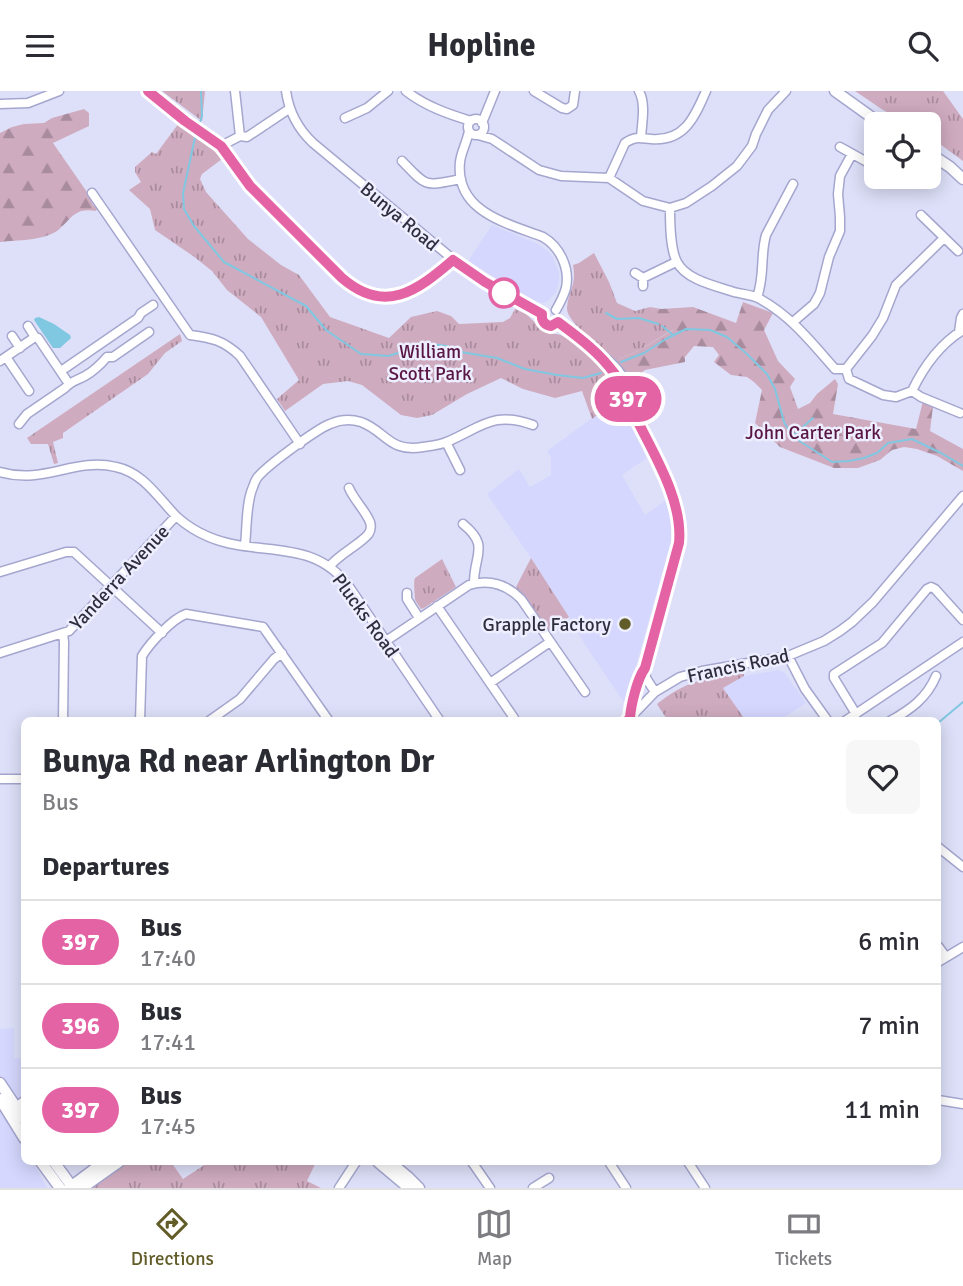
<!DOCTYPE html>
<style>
:root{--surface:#fff;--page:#f7f7f7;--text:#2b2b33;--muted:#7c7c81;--line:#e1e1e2;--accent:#625c29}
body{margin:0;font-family:Signika,sans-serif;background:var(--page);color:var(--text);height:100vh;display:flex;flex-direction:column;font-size:26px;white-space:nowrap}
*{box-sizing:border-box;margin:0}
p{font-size:23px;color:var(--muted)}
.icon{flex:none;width:38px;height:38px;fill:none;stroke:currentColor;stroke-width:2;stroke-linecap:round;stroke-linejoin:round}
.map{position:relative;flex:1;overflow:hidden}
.panel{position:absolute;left:21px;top:626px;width:920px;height:448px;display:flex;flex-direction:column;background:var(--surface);border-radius:10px;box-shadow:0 4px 18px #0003}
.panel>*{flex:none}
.badge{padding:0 14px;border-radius:23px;font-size:24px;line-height:46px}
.tools{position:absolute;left:864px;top:21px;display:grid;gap:14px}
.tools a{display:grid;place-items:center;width:77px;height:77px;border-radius:10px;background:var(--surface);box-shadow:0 4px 18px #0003;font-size:35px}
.map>.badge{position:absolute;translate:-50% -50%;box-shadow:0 0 0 4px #fff}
h2{padding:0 21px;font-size:26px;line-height:63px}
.round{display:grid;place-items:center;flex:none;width:74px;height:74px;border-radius:10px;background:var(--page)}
.head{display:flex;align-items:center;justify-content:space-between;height:119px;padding:0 21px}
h1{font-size:33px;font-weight:700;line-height:52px}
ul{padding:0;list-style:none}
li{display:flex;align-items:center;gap:21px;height:84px;padding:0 21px;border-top:2px solid var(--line)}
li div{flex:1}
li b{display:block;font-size:26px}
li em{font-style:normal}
li .badge{min-width:77px;font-weight:700;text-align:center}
header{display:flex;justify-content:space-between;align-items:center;height:91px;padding:0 21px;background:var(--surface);font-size:32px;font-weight:700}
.menu{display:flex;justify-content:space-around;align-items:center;height:98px;border-top:2px solid var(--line);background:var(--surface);font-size:19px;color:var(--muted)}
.menu a{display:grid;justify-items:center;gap:4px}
.menu .on{color:var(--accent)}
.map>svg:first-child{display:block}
.built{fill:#d5d7fe}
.forest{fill:url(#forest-firs)}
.park{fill:url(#park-tufts)}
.water{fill:#80c7e1}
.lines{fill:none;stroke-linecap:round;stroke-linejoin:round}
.stream{stroke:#80c7e1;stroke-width:2}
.minor-casing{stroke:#a5a6ce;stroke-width:11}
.major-casing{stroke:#a5a6ce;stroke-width:13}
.minor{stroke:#fff;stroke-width:8}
.major{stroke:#fff;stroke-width:10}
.line-casing{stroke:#fff;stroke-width:16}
.line{stroke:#e463a4;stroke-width:10}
.stop-dot{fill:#fff;stroke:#e463a4;stroke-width:3.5}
.poi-dot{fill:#625c29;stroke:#edeeff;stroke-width:2.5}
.labels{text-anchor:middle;stroke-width:5;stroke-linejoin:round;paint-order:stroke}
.street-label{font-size:19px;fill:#2e2e3e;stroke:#edeeff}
.park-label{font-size:19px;fill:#591643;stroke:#edeeff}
.poi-label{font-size:19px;fill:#2e2e3e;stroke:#edeeff;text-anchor:end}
</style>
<header><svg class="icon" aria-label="menu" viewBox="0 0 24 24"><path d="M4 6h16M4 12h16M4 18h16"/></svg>Hopline<svg class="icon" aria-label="search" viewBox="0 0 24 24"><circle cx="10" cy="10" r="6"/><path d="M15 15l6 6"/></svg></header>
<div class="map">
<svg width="963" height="1097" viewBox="0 0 963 1097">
<defs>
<pattern id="forest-firs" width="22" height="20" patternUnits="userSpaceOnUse" patternTransform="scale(1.75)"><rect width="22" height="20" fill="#cfabbf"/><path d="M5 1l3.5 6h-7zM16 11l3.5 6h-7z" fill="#a88c9d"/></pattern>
<pattern id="park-tufts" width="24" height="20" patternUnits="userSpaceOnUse" patternTransform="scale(1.75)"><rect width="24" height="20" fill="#cfabbf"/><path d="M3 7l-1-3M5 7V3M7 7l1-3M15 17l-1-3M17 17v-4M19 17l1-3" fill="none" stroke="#a88c9d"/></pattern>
</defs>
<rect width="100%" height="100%" fill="#dee0f9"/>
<path class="built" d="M492,134l46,19 10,7 5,6 6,16v9l-3,10 -8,9 -4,2 -10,-1 -66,-41z
M617,309l24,43 6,15 -25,17 23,40 20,-14 6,16v25l-46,162 -41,-61 -15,-26 -38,-59 -44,-64 32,-25 11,18 21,-12v-18l-4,-6z
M779,579l6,3 21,30 -28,18h-32l-23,-33 21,-12z
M14,937v30h10v39l-6,4 -3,-1 -15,-22v-49z
M0,1020l24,36v15h9l14,26h-47z"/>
<path class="forest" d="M84,18l5,4v13l-36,17 36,52 4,10 5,4 -3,2c-21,-4 -24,9 -38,20 -16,10 -39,9 -57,11v-109l12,-6 12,-3 20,-1 8,-5z
M743,211l30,11 -9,17 14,31 17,18 -5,8 8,22 12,-6 7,-9 18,-15 3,5 -5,30 83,15 7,-28 10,5 -3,25 33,18v22l-26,-15 -20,-7 -13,-2 -12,3 -12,10 -22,8h-24l-54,-21 -25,-24 7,-33 -8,-8 -7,-5 -16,-2 -17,-13 5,-7 -6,-8 -19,-1 -9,11v5l-40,8 -13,10 -16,-20 22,-9 35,-21 -23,-23 11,2 32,-2 43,16z"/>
<path class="park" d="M162,0h43l-3,30z
M855,0h88l20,28v42l-34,-25v-12h-20l-26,-14z
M179,32l26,19 17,17 -20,15 -2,5 6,13 42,47 33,26 18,10 31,42 59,21 22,-21 26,-6 14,5 8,8 44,-2 7,-4 5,-9 11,5 19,18 16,3 20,12 21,21 19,29 -29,22 -10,-28 -27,7 -32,-9 -22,-11 -34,16 -35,21 -15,3 -16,-3 -39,-30 -14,-4 -25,3 -38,27 -8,-12 22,-19 -38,-63 -34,-27 -15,-19 -19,-15 -38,-26 -5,-21 -21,-19 12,-8 -6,-10v-5l17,-15 4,2z
M594,162l15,29 8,21 18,8 15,-4 24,22 -36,22 -22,9c-11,-10 -50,-37 -49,-52 1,-17 10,-22 6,-43l6,-2z
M180,243l2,7 -17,12 -17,21 -85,59v5l-10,4 5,21 -4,1 -6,-20h-17l-4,-6z
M531,467l38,59 -21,14 -32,-44z
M442,468l14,28 -32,21 -3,1 -6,-9c0,-5 -2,-18 0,-22z
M743,581l1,4 -21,12 23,33h-78l-11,-17c28,-23 51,-27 86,-32z
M128,1071h43l12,17 26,-17h107l-9,19 14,7h-230z"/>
<path class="water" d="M39,226l15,7 16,11 1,3 -11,10h-7l-19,-28 1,-2z"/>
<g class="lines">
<path class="stream" d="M198,37l4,-12 -1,-25
M196,42l-13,60 1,16 10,17 30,36 82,44 20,24 35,24 27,2 42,-12 17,2 14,6 36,6 28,11 32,6 26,3 18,-5
M606,222l11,6 22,-1 19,6
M662,235l10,8
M621,271l23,-9 22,-14 20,-10 24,1 17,7 20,17 20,20 8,15 9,33 8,14 40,26 17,-1 15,-3 13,-5 11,-10 24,-4 29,14 22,13
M793,345l20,-18
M938,632l25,-21"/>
<g class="minor-casing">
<path id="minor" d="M148,0l37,31 36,24 29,40 92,92c43,37 75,13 111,-18
M235,0l5,45
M286,0c3,21 11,37 27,52l147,122 25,17 57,32
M406,0c19,15 42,23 65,30
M534,0l28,17 5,1 6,-4 2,-14
M639,0c7,13 3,31 2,46
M0,13l28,-1 31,-12
M345,27l22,-10 21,-17
M468 36a8 8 0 1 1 16 0a8 8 0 1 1-16 0Z
M482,32l13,-32
M469,40c-2,11 -8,21 -9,31 -5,50 47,61 83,75 17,10 27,31 23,51 -2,7 -6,15 -10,22
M478,44l14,4 47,31 22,6 48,2 34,23 27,7 16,-5 26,-17 25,-20 15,-20 4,-12 12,-24 18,-19
M221,55l19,-10 7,1 42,-28
M840,56l36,20
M402,70c26,27 22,25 59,18
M609,87l16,-35c11,-7 14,-5 26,-4 34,3 44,-23 55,-48
M92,102l98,142c22,3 33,5 50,21l60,88
M670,117c0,15 0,41 7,54 9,18 39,24 57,30 7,2 20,3 26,7 32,18 51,43 75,70h11l3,10 34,16 13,2 16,-6c12,-25 28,-47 51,-61
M921,124l37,36
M635,182l8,5v8
M643,187l33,-16
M757,206c8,-21 3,-41 9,-62l27,-51
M542,223v6l6,5h6l4,-3
M558,231c10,8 20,16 30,23 11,8 21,14 30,25 16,22 22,50 32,75 13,32 32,62 29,98l-34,125c-8,11 -14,36 -15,50
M793,231l21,-18 6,-11 9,-36 11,-26v-14l-2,-23 2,-18 12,-22
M28,235l7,11
M959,241l2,-14 2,-4
M12,245l8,12
M6,266l23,34
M0,270l35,-24 3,1 31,46
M846,278l26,-33 11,-18 13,-33 48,-47
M61,280l77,-53 3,-5 12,-8
M912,300l9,6 39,16
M19,333l8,-10 38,-26c6,-7 13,-8 20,-12 9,-5 16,-12 22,-19h6l36,-25
M446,351l14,28
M0,381c45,13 74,-15 116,-5 28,6 42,31 61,50 9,8 20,15 32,20 50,21 104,-1 141,51l90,133
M463,433c27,22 11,30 11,59
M245,454c2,-17 1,-43 8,-58 1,-3 2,-6 4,-9 9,-12 60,-49 73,-54 9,-4 21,-5 31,-2 25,9 28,31 62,25 8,-1 18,-2 26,-6 34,-15 45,-30 84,-16
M330,475c9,-12 34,-24 39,-33 2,-3 2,-8 1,-11 -5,-12 -16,-22 -21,-34
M0,481l66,-20h8l88,81
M407,502v6l12,19
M437,515l77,112
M63,543l1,8 -1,79
M386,550l83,-56c20,-6 37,-1 52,14l64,93
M0,562l69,-22 107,-115
M788,565l17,33 23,32
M645,577l1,10 9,14
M490,592l60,-41
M856,623l-22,-36v-4l48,-31 45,-54 4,-2 4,2 28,31
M629,628l26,-27 25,-15 22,-6 86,-15 36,-15 16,-10 12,-9 21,-20 90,-106
M140,630l2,-65c8,-13 30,-37 44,-42l77,13 66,94
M209,630l31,-22 34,-40 8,-6
M845,630l118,-79
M890,630c20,-11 37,-23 46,-45
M0,688h24
M938,756l25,20
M938,855l8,11
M938,871l25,-15
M938,1009l25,4
M11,1019l13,-9
M472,1071l18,26
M609,1071l17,26
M688,1071l17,26
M339,1097l17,-26
M533,1097l16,-10"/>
</g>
<g class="major-casing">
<path id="major" d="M835,0l46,33
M929,62l21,14 13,12
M0,992l24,36
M0,1008l24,39
M41,1071l19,26
M54,1071l19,26
M378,1071l31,26
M390,1071l18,15 11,11
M69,1097l35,-26
M82,1097l37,-26"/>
</g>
<use href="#minor" class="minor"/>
<use href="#major" class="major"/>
</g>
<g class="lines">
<g class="line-casing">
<path id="line" d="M148,0l37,30 36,25 29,40 92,92c43,37 75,13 111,-18l32,22 57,32c-1,7 3,11 9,12l7,-4c20,15 41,30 56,51 11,15 16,32 24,49 18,36 45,80 41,121l-34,125c-8,11 -14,37 -15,50l-3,3"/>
</g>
<use href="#line" class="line"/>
</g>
<circle class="stop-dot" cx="504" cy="202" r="14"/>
<circle class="poi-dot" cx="625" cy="533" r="7"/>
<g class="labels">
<g class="street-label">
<text transform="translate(400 125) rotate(40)" y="7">Bunya Road</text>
<text transform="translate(119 486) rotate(-47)" y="7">Yanderra Avenue</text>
<text transform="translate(366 524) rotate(54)" y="7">Plucks Road</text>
<text transform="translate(738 574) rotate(-12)" y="7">Francis Road</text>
</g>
<g class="park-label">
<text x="430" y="267">William<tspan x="430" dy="22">Scott Park</tspan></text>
<text x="813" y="348">John Carter Park</text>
</g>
<g class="poi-label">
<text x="611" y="540">Grapple Factory</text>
</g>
</g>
</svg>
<div class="tools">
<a><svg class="icon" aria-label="locate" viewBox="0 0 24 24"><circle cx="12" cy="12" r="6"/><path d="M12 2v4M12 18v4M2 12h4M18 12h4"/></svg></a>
</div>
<b class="badge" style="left:628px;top:308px;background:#e463a4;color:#fff">397</b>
<section class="panel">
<div class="head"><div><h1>Bunya Rd near Arlington Dr</h1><p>Bus</p></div><a class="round"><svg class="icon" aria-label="heart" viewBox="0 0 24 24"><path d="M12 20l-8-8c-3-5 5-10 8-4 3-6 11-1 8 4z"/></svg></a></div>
<h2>Departures</h2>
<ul>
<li><span class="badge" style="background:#e463a4;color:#fff">397</span><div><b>Bus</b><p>17:40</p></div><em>6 min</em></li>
<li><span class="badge" style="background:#e463a4;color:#fff">396</span><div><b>Bus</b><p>17:41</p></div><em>7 min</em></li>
<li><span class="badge" style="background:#e463a4;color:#fff">397</span><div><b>Bus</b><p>17:45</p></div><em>11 min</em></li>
</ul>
</section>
</div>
<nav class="menu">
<a class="on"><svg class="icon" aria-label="directions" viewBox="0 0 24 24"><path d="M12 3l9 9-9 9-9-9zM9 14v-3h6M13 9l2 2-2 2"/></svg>Directions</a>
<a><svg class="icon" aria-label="map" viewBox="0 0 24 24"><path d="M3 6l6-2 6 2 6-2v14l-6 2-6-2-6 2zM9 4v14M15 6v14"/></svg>Map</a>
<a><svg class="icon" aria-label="tickets" viewBox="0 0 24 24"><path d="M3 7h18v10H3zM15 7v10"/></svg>Tickets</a>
</nav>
